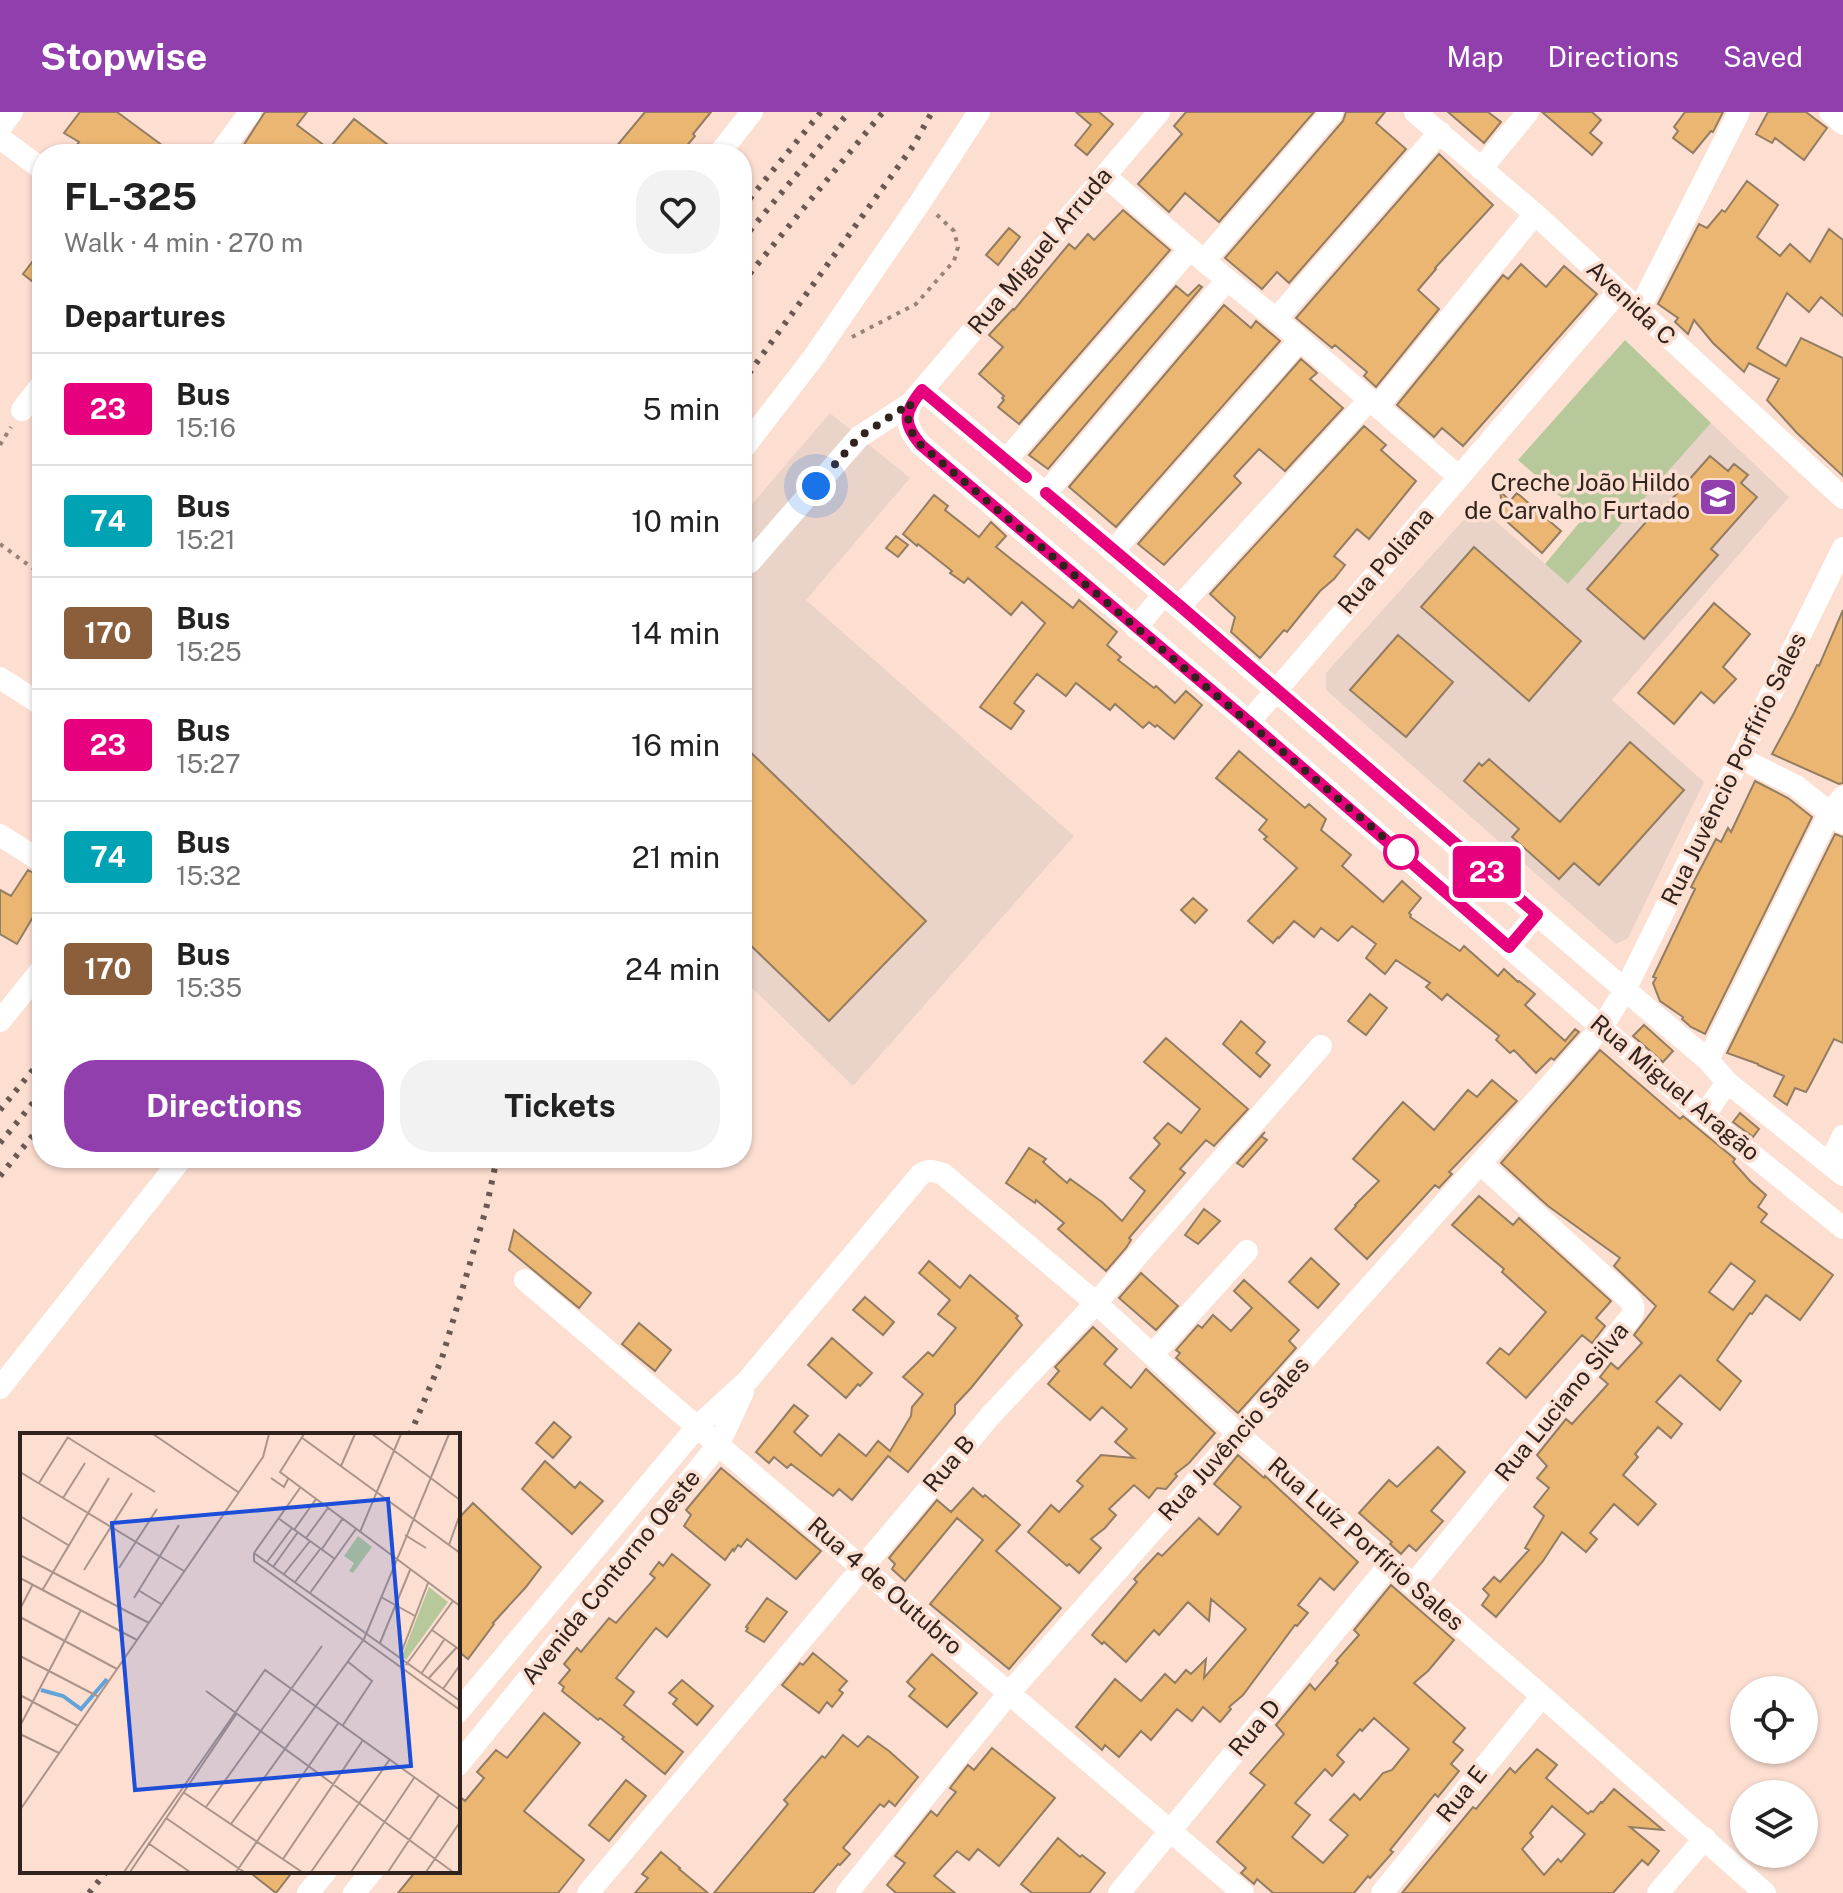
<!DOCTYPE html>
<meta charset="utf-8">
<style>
:root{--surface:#fff;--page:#f2f2f2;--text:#222;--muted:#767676;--line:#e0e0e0;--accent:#923fae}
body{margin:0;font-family:"Public Sans",sans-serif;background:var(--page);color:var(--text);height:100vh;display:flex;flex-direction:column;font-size:30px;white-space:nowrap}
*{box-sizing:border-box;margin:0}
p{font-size:26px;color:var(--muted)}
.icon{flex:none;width:44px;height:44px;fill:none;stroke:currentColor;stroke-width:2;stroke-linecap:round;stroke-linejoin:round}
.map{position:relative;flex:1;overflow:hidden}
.drawer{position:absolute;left:32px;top:32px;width:720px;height:1024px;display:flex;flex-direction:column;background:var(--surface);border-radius:32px;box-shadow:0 2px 6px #0004}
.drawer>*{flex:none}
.badge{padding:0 16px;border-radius:6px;font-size:28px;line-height:52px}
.tools{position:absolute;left:1730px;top:1564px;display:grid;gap:16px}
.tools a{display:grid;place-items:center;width:88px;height:88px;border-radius:50%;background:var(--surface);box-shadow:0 2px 6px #0004;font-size:40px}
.you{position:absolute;width:40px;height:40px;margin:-20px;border:6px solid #fff;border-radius:50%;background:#1a73e8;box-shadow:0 0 0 12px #1a73e833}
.map>.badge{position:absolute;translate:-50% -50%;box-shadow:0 0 0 4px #fff}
h2{padding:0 32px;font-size:30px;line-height:72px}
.round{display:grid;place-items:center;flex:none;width:84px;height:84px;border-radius:32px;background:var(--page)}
.summary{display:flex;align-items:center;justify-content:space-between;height:136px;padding:0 32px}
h1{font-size:38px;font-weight:700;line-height:60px}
.primary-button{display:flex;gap:16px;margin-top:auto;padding:16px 32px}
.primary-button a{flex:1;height:92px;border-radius:32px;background:var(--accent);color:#fff;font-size:32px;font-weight:700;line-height:92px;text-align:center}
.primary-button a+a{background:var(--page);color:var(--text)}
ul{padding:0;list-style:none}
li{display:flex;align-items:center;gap:24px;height:112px;padding:0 32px;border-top:2px solid var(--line)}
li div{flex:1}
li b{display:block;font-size:30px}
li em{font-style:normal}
li .badge{min-width:88px;font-weight:700;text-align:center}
header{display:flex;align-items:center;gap:48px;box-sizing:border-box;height:112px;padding:0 40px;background:var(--accent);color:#fff}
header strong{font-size:38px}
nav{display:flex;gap:44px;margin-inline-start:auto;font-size:28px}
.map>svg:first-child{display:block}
.commercial{fill:#ead3c8}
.education{fill:#e9d3c8}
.green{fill:#b7c89a}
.building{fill:#ebb672;stroke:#937d62;stroke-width:2;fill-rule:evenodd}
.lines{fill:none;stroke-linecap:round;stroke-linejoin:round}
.path{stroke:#978278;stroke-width:4;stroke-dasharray:4 6;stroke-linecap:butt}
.minor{stroke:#fff;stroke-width:22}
.rail{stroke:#6b5951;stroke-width:6;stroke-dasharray:4 8;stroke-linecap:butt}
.line-casing{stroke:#fff;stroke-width:18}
.line{stroke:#e6007e;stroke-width:12}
.walk{stroke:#30231d;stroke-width:8;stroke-dasharray:0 14.4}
.stop-dot{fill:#fff;stroke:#e6007e;stroke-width:4}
.labels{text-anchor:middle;stroke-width:7;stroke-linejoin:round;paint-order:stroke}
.street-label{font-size:24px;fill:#30231d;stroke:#fddfd2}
.poi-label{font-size:24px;fill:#30231d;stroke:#fddfd2;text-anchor:end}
.inset-river{fill:none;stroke:#62a3da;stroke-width:4}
.inset-road{fill:none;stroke:#ab948a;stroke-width:2}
.view{fill:#1d4ed8;fill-opacity:0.15;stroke:#1d4ed8;stroke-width:4}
.inset-edge{fill:none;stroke:#30231d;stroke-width:4}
</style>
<header>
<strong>Stopwise</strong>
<nav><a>Map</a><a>Directions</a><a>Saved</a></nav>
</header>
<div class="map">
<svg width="1843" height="1781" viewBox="0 0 1843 1781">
<rect width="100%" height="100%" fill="#fddfd2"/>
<path class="commercial" d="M830,301l80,65 -104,122 268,236 -221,250 -111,-108v-462z"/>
<path class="education" d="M1711,311l78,74 -177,203 92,82 -76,156 -12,6 -290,-254v-17l151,-168 91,79z"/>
<path class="green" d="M1625,228l86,83 -143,161 -23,-20 39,-47 -66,-57z"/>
<path class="building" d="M80,0h37l57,42h-87l-11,-8 3,-4 -15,-9z
M265,0h42l-10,13 32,24 25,-30 46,35h-146l-11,-8z
M645,0h66l-18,22 2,2 -15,18h-70z
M1076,0h23l14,12 -26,31 -12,-10 16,-20z
M1186,0h128l-95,110 -34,-29 -16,19 -31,-28 44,-50 -8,-8z
M1346,0h39l-9,11 30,26 -117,134 -12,-11 -15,17 -37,-31 118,-137z
M1448,0h40l13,10 -17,21z
M1542,0h50l9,8 -11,13 12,10 -10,12z
M1685,0h38l-10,20 -2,-1 -18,22 -20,-15 5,-7 -4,-4z
M1768,0h38l21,16 -23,32 -29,-22 -3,5 -16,-9z
M1439,42l54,51 -58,63 1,1 -18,21 21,19 -63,78 -12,-11 3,-4 -32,-27 -3,3 -36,-30z
M1747,69l31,24 -21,32 23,19 10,-12 20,18 19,-33 14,11v76l-22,-19 -12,15 -22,-19 -30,55 29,18 15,-28 42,20v118l-46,-43 -30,-33 12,-21 -30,-16 -5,9 -31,-29 -19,-23 -6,14 -13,-12 3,-4 -20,-14 41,-80 8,4 15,-18 3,2z
M1123,98l47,40 -151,174 -21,-17 6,-7 -2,-2 2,-2 -25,-22 24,-27 -14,-12 24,-26 1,1 55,-66 6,5 13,-15 6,6z
M1009,116l11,9 -22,28 -12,-10z
M42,137v40l-19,-15z
M1521,152l25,23 18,-21 33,28 -134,152 -21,-18 -8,9 -37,-32 106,-130 5,4z
M1199,173l3,2 -154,182 -19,-14 147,-169 12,10z
M1224,193l27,23 5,-7 24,20 -164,186 -47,-40z
M1301,247l16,14 -7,6 33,29 -58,63 -26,-22 -25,27 7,7 -77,82 -26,-21z
M1364,314l22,19 -5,5 35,31 -47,58 -12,-10 -23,27 11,9 -11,14 -14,12 -33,41 -3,-2 -24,28 -29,-26 4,-15 -25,-23z
M1710,344l18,15 6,-7 14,11 -7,8 16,14 -46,52 7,6 -74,84 -57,-50 74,-84 3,3z
M1500,379l10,10 7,-8 44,38 -19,22 -38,-34z
M934,383l14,11 -3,4 34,27 12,-15 15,14 -10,11 77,61 6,-8 38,32 -10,13 14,12 -3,3 36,28 2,-2 19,17 11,-12 16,14 -28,34 -17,-14 -2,2 -6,-5 -6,6 -28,-24 -5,6 -34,-27 -10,13 -29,-22 -23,29 10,8 -13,18 -31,-22 65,-84 -23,-21 -11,13 -43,-37 -4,5 -14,-10 2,-2 -34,-27 -1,2 -14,-12z
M896,424l12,9 -10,12 -12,-9z
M1474,435l107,94 -52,60 -108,-94z
M1714,491l36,31 -27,33 13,12 -22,24 -13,-11 -27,32 -36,-31z
M1843,498v173l-4,1 -67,-30 22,-41 23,-48 2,1z
M1398,523l55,47 -47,55 -56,-47z
M1630,630l54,48 -85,95 -25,-22 -15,16 -47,-42 7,-8 -55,-48 15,-18 3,3 7,-7 71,63z
M742,632l184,177 -97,100 -87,-84z
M1239,639l66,57 4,-4 17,15 -5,11 30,25 -9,11 41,36 19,-21 19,17 -12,15 2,2 -1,2 50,34 4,-5 34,30 6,-7 14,13 1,-1 16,13 -10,11 40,36 10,-12 4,3 -25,28 -3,-2 -15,15 -22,-23 -4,3 -14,-13 3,-4 -52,-42 -5,6 -16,-13 4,-4 -34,-23 -11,14 -19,-16 10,-14 -24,-18 -14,15 -17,-13 -7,9 -20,-16 -15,17 -1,-1 -5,6 -25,-22 49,-53 -33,-29 3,-2 -8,-7 8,-10 -51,-42z
M1755,669l33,17 24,19 -107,217 -14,-7 -9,-8 1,-2 -23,-16 -7,-18 3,-5 -3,-1 42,-88 -4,-2 25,-48 5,3 7,-14 3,4z
M1835,722l8,3v206l-9,-4 -25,48 -3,5 -11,-4 -8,17 -13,-9 10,-20 -26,-11v-1l-31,-11z
M28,758l14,8v24l-25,42 -17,-10v-44l11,6z
M1193,786l14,12 -12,13 -14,-13z
M1370,882l17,14 -21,27 -18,-14z
M1241,909l24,21 -9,11 14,12 -10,12 -37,-33z
M1644,913l29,26 -10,11 -30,-26z
M1166,926l82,71 -34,37 -8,-6 -26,29 5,4 -56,65 2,2 -5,8 -20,23 -48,-42 6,-6 -28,-23 -1,3 -29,-20 23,-35 17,11 -3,3 24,21 3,-4 32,23 20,19 23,-30 -15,-13 30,-34 -6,-6 14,-15 13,10 19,-24 -56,-47z
M1600,938l80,69 3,-3 52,43 -2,3 17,19 16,14 -8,12 9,7 -6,8 72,53 -33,45 -34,-25 -14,19 -2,-1 -33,47 24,21 -21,29 -40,-35 -24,27 26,22 -11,14 -13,-11 -23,27 3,3 -15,18 33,29 -18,21 -24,-21 -24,29 7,6 -11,13 -24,-20 -19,29 -47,56 -14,-12 7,-10 -6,-6 11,-12 6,5 29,-32 -4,-2 19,-32 -10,-9 15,-19 -12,-10 10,-12 -10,-11 29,-36 6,5 36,-40 -8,-7 11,-14 7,6 24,-26 -8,-8 22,-29 -42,-40 6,-8 -72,-52 -47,-43zM1731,1151l24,18 -22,29 -24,-18z
M1492,968l25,21 -68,71 3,2 -13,14 -4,-3 -68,74 -32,-30 21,-23 -1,-1 24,-24 -26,-22 50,-57 31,28 34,-40 9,7z
M1740,1001l19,16 -6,8 -20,-15z
M1265,1020l-4,4 6,4 -24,27 -6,-4z
M1479,1084l34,29 6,-7 92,83 -15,17 9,8 -13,17 -10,-8 -56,63 -39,-35 13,-15 9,7 37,-43 -44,-40 2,-3 -52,-44z
M1204,1097l16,12 -22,23 -13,-9z
M514,1118l77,63 -12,15 -70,-58z
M1311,1146l28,26 -21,24 -29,-26z
M929,1149l31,27 10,-13 48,41 -2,2 6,7 -51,63 -16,17v9l-47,58 -20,-16 -36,44 -13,-11 -6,7 -42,-32 -4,4 -13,-11 -5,6 -13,-11 38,-47 14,11 -14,16 27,24 18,-22 27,22 12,-15 12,10 21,-35 1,-9 11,-13 -20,-17 25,-25 5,4 23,-28 -18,-14 12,-14 -31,-27z
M1141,1161l37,33 -22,24 -37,-32z
M1244,1168l55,50 -10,11 7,7 -58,65 -62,-55 4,-5 -4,-3 22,-25 4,3 11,-13 18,16 21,-23 -18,-17z
M865,1185l29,25 -11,13 -30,-25z
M639,1211l32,27 -16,21 -33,-27z
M1093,1215l24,22 -13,15 27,24 15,-19 69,64 -26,30 -14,11 2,2 -11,13 -9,-1 -8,10 -15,-13 -25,24 7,6 -11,13 -14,11 10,9 -22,25 -10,-9 -2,2 -39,-34 23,-27 8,7 24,-26 -6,-5 24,-26 33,3 -19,-16 12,-13 -25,-22 -12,13 -42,-36 11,-13 -4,-4z
M832,1226l40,35 -12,13 -2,-2 -12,14 -38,-33z
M554,1310l17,15 -18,21 -17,-15z
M1438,1335l27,25 -34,39 12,10 -27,30 -7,-6 -8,9 -11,-10 2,-2 -33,-29 30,-33 8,7z
M1238,1343l26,23 1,-2 93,86 -24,28 -14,-12 -22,27 10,8 -11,13 -2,-1 -52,70 -14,12 2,2 -11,13 -17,-15 -11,14 -15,-12 -26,31 -10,-9 -22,26 -14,-12 -3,5 -26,-23 39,-48 26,22 24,-27 10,9 11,-13 5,4 15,-15 -2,19 42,-49 -35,-30 -2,22 -21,-19 -29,33 -5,-5 -28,32 -22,-20 -2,2 -10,-9 45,-53 -3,-3 24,-26 4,3 37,-38 19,17 23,-28 -27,-23z
M545,1349l30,27 5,-6 23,19 -31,33 -50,-45z
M721,1356l100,83 -25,28 -49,-40 -6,8 -3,-2 -4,6 -1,-2 -8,11 -41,-34 7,-11 -5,-5z
M973,1376l10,9 2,-2 35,30 -24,26 65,57 -52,61 -79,-65 53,-64 -26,-22 -52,63 -13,-12 3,-5 -6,-6 48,-58 14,12z
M473,1391l68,64 -15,20 -33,36 1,1 -26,35 -10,-8v-132z
M672,1442l38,31 -43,52 -11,-9 -40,50 18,14 -10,13 59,47 -18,22 -43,-35 2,-2 -24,-19 -2,2 -36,-29 2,-4 -5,-4 11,-13 -6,-6 13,-16 4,4 28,-34 7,5 39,-45 -5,-4 9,-12 4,4z
M1391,1473l63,55 -26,31 -14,12 51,45 -12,14 10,8 -12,14 8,7 -21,26 -3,-3 -45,56 3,2 -23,26 -2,-2 -14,17h-81l-16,-14 -3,5 -13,-11 5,-5 -29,-26 48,-57 -15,-12 34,-39 -8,-9 34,-41 5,6 23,-27 -2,-2 23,-26 -5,-5zM1374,1606l35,31 -17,21 -9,3 -23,27 -6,-6 -24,26 18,15 -25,28 -31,-26 18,-22 -15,-12 30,-34 7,7 12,-14 -7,-7 23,-26 2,2z
M767,1486l20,14 -23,30 -18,-11 2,-3 -2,-1z
M813,1541l34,28 -8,9 4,3 -11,14 -5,-5 -8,11 -37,-28 18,-22 3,2z
M932,1542l45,39 -30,34 -38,-31 6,-7 -8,-7z
M682,1568l31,26 -16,19 -24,-21 4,-5 -8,-6z
M544,1601l36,30 -56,68 60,49 -18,23 -8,10h-160l18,-22h42v-76l7,6 19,-23 -7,-6 19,-22 11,8z
M843,1623l15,12 10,-11 21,15 29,26 -23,29 -6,-5 -5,6 -4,-3 -37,44 7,6 -10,11 -2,-1 -25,29h-99l74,-89 -4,-4 38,-44 3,2z
M992,1636l63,50 -56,68 -21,-17 -9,11 -12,-9 -23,25 21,17h-59l-9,-8 18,-22 -10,-7 36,-45 6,5 9,-12 10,-12 -6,-4 18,-23 6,5z
M1537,1637l20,16 -11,13 42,36 3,-3 2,1 8,-10 1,1 12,-14 49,41 -33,-3 29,24 -11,14 -6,-5 -29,33h-211l71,-86 3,2 34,-41 5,5zM1552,1694l33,28 -24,28 -3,-3 -14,16 -22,-26 11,-12 -3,-4z
M626,1668l20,16 -37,45 -20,-16z
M1058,1726l22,19 2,-2 23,18 -16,20h-57l-11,-9z
M661,1740l19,16 -1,1 29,24h-73l13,-15 -6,-4z
M248,1759h45l-17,22z"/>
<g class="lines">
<path class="path" d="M852,225l64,-33 38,-43 4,-14 -4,-16 -19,-18
M0,333l11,-18
M0,432l42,31"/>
<path class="minor" d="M1159,0l-248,291c-7,18 -2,28 10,42l328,277 455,394 139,112
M1415,0l120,102 308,284
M1830,0l13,12
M0,16l12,-16
M0,26l42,31
M219,42l31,-42
M719,42l33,-42
M1481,57l47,-57
M1105,64l99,85 72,58 182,157
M1204,149l128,-149
M1639,198l100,-198
M1276,207l164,-187
M922,278c265,220 522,448 786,670l19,22 116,93
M1378,294l157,-192
M22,298l20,-26
M742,338l71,-92 108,-157 58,-89
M1006,348l184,-211
M1046,381l181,-213
M1113,439l187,-211
M750,450l109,-125 52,-34
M1180,494l190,-207
M1136,516l28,-34
M0,566l42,27
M1249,610l369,-430
M1740,646l56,28 47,37
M0,723l42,27
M1509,835l28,-33
M0,909l42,-52
M1708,948l122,-248 13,-15
M1704,1004l23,-34
M1830,1051l13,-27
M525,1168l718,613
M1152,1243l95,-104
M0,1276l182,-230
M1414,1472l217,-267c4,-8 3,-11 -2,-18l-148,-135
M458,1600l239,-285 51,-47 173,-206c8,-5 13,-3 22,0l153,129 142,131 304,262 223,197
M458,1653l261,-321 24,-52
M308,1781l18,-22
M354,1781l18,-22
M588,1781l403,-478 105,-112 225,-257
M847,1781l162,-200 229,-259 364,-407 23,-37 218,-442
M1119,1781l271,-329
M1382,1781l160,-197
M1658,1781l47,-55"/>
<path class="rail" d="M742,96l79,-96
M742,128l107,-128
M742,171l141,-171
M742,271l171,-237 19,-34
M0,998l42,-51
M0,1031l42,-51
M0,1064l42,-52
M410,1323l32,-77 44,-149 11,-51
M89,1781l18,-22"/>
</g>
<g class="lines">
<g class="line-casing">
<path id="line" d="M1026,365l-104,-87c-18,22 -20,33 -1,55l328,277 260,225 28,-33 -357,-308 -134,-113"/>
</g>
<use href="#line" class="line"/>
<path class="walk" d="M816,374l43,-49 52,-34c-6,18 -2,28 10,42l480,407"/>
</g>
<defs>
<g id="school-square" transform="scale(2)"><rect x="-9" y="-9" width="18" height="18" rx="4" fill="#923fae" stroke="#fddfd2"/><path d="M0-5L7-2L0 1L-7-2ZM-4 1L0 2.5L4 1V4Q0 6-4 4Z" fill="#fff"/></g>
</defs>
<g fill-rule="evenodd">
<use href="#school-square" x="1718" y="385"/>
</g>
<circle class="stop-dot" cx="1401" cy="740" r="16"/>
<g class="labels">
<g class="street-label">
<text transform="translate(1040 139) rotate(-50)" y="8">Rua Miguel Arruda</text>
<text transform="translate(1631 191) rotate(43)" y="8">Avenida C</text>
<text transform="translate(1386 449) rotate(-49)" y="8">Rua Poliana</text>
<text transform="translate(1734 657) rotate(-64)" y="8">Rua Juvêncio Porfírio Sales</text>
<text transform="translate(1675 976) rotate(40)" y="8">Rua Miguel Aragão</text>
<text transform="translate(1562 1290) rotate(-51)" y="8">Rua Luciano Silva</text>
<text transform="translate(1234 1327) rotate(-48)" y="8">Rua Juvêncio Sales</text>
<text transform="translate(949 1352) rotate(-50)" y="8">Rua B</text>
<text transform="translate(1366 1432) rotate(41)" y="8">Rua Luíz Porfírio Sales</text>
<text transform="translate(611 1465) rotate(-51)" y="8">Avenida Contorno Oeste</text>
<text transform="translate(885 1474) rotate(41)" y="8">Rua 4 de Outubro</text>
<text transform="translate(1255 1616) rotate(-50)" y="8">Rua D</text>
<text transform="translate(1462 1682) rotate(-51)" y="8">Rua E</text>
</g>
<g class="poi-label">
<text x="1690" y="379">Creche João Hildo<tspan x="1690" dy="28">de Carvalho Furtado</tspan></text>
</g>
</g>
<g transform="translate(20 1321)">
<rect width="440" height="440" fill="#fddfd2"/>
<path d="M338,103l14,11 -19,26 -4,-2 5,-8 -10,-7zM409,154l19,15 -42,58 -4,-4z" fill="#b7c89a"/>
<path class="inset-river" d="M21,257l22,6 18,13 26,-30"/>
<path class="inset-road" d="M133,1l85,58M284,1l-24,38 180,134M352,1l88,66M47,4l88,55M281,4l159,116M321,33l14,-32M0,39l164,99M251,45l13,9 4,-8M19,50l29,-46M43,65l22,-35M0,83l48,29M258,85l57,41M274,97l22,-31M340,99l41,-98M385,102l21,13M286,105l22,-30M429,112l11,-31M302,116l21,-31M234,120v8l206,149M234,120l206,148M234,120l46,-65M0,122l129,68M247,129l25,-34M253,134l25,-35M99,135l38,-59M64,137l48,-77M264,141l26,-33M0,145l117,62M275,149l26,-34M23,156l66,-111M118,157l23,14M290,160l46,-64M361,164l34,19M114,165l45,-73M0,176l13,-25M0,184l97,52M412,197l28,20M360,210l30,-73M0,223l79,41M380,223l28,-73M386,232l47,-64M401,241l23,-34M408,246l28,-31M423,256l17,-24M186,258l247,181M0,262l58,31M323,292l29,-44 -25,-20M0,293l61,-116M0,301l39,19M163,359l119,80M186,374l116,-161M0,377l243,-353 6,-23M146,385l78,54M211,391l133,-185 85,-205M128,410l42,29M263,426l80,-119M104,439l141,-202 195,140M110,439l107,-159M216,439l103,-150M291,439l79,-113M331,439l63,-94M368,439l51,-77M406,439l34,-50"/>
<path class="view" d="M368,66l23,267 -276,24 -23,-267z"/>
<rect width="440" height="440" class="inset-edge"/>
</g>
</svg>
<div class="tools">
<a><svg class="icon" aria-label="locate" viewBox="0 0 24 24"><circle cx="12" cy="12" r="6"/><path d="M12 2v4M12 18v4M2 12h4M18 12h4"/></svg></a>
<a><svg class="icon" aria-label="layers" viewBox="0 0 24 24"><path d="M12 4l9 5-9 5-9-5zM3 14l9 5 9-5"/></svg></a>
</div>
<div class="you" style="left:816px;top:374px"></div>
<b class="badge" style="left:1487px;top:760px;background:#e6007e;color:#fff">23</b>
<section class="drawer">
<div class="summary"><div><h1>FL-325</h1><p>Walk · 4 min · 270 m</p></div><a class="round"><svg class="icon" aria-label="heart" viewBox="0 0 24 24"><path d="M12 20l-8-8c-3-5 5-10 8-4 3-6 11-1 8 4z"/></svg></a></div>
<h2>Departures</h2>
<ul>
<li><span class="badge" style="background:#e6007e;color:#fff">23</span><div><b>Bus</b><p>15:16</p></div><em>5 min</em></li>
<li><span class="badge" style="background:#00a3b4;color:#fff">74</span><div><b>Bus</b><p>15:21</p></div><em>10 min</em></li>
<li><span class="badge" style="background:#8b5e3c;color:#fff">170</span><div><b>Bus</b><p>15:25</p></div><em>14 min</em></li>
<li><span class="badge" style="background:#e6007e;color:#fff">23</span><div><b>Bus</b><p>15:27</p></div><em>16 min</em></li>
<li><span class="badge" style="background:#00a3b4;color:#fff">74</span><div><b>Bus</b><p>15:32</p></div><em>21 min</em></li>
<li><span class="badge" style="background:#8b5e3c;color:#fff">170</span><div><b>Bus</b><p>15:35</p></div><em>24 min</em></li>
</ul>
<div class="primary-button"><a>Directions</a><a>Tickets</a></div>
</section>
</div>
